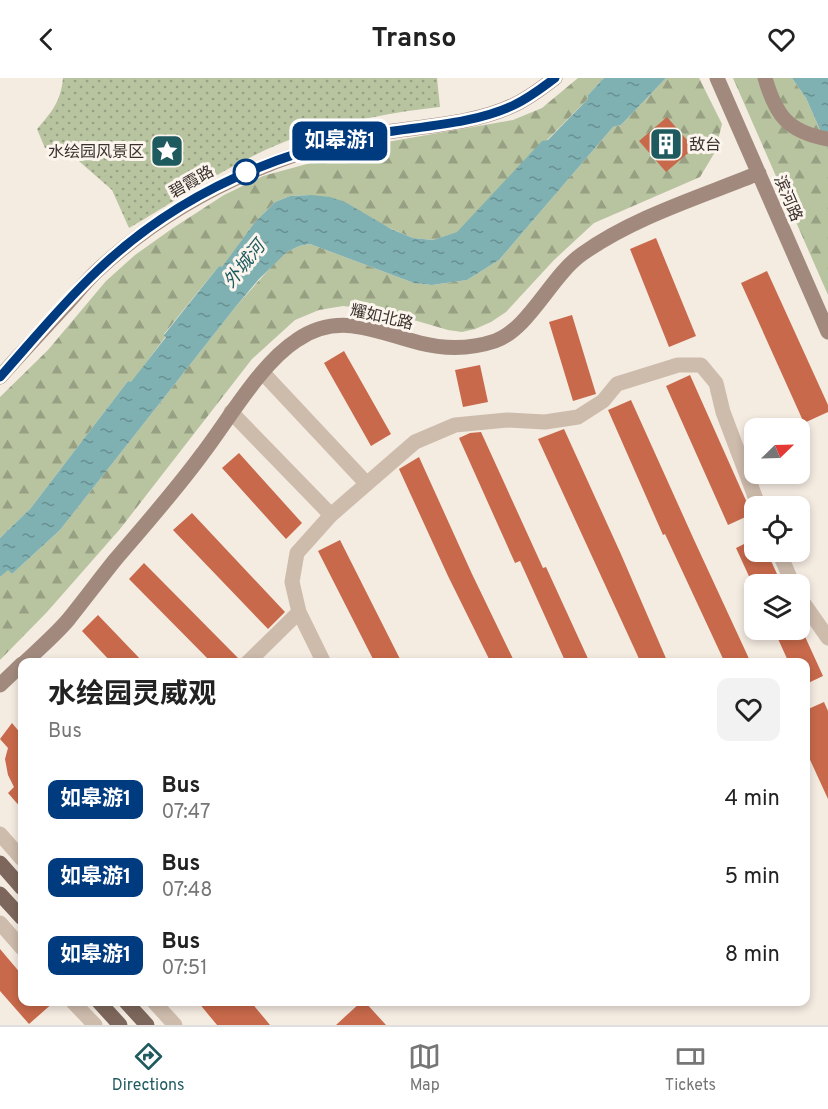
<!DOCTYPE html>
<meta charset="utf-8">
<style>
:root{--surface:#fff;--page:#f2f2f2;--text:#222;--muted:#767676;--line:#e0e0e0;--accent:#1f5a5e}
body{margin:0;font-family:Overpass,"Noto Sans SC",sans-serif;background:var(--page);color:var(--text);height:100vh;display:flex;flex-direction:column;font-size:22px;white-space:nowrap}
*{box-sizing:border-box;margin:0}
p{font-size:20px;color:var(--muted)}
.icon{flex:none;width:33px;height:33px;fill:none;stroke:currentColor;stroke-width:2;stroke-linecap:round;stroke-linejoin:round}
.map{position:relative;flex:1;overflow:hidden}
.side{position:absolute;left:18px;top:580px;width:792px;height:348px;display:flex;flex-direction:column;background:var(--surface);border-radius:12px;box-shadow:0 3px 9px #0003}
.side>*{flex:none}
.badge{padding:0 12px;border-radius:9px;font-size:21px;line-height:39px}
.needle{width:39px;rotate:67deg}
.buttons{position:absolute;left:744px;top:340px;display:grid;gap:12px}
.buttons a{display:grid;place-items:center;width:66px;height:66px;border-radius:12px;background:var(--surface);box-shadow:0 3px 9px #0003;font-size:30px}
.map>.badge{position:absolute;translate:-50% -50%;box-shadow:0 0 0 3px #fff}
.round{display:grid;place-items:center;flex:none;width:63px;height:63px;border-radius:12px;background:var(--page)}
.head{display:flex;align-items:center;justify-content:space-between;height:102px;padding:0 30px}
h1{font-size:28px;font-weight:700;line-height:45px}
ul{padding:0;list-style:none}
li{display:flex;align-items:center;gap:18px;height:78px;padding:0 30px}
li div{flex:1}
li b{display:block;font-size:22px}
li em{font-style:normal}
li .badge{min-width:66px;font-weight:700;text-align:center}
header{display:flex;justify-content:space-between;align-items:center;height:78px;padding:0 30px;background:var(--surface);font-size:27px;font-weight:700}
.tabs{display:flex;justify-content:space-around;align-items:center;height:84px;border-top:2px solid var(--line);background:var(--surface);font-size:16px;color:var(--muted)}
.tabs a{display:grid;justify-items:center;gap:3px}
.tabs .selected{color:var(--accent)}
.map>svg:first-child{display:block}
.grass{fill:url(#grass-dots)}
.forest{fill:url(#forest-firs)}
.water{fill:url(#water-ripples)}
.building{fill:#c8694b}
.lines{fill:none;stroke-linecap:round;stroke-linejoin:round}
.street{stroke:#cdbbac;stroke-width:15}
.secondary{stroke:#a18a7d;stroke-width:15}
.primary{stroke:#7d675c;stroke-width:15}
.line-casing{stroke:#fff;stroke-width:14}
.line{stroke:#003b80;stroke-width:9}
.stop-dot{fill:#fff;stroke:#003b80;stroke-width:3}
.labels{text-anchor:middle;stroke-width:6;stroke-linejoin:round;paint-order:stroke}
.poi-label{font-size:16px;fill:#3b302b;stroke:#fbf5ee;text-anchor:start}
.street-label{font-size:16px;fill:#3b302b;stroke:#fbf5ee}
.water-label{font-size:18px;font-style:italic;fill:#1f5a5e;stroke:#fbf5ee}
</style>
<header><svg class="icon" aria-label="back" viewBox="0 0 24 24"><path d="M15 5l-7 7 7 7"/></svg>Transo<svg class="icon" aria-label="heart" viewBox="0 0 24 24"><path d="M12 20l-8-8c-3-5 5-10 8-4 3-6 11-1 8 4z"/></svg></header>
<div class="map">
<svg width="828" height="947" viewBox="0 0 828 947">
<defs>
<pattern id="grass-dots" width="8" height="8" patternUnits="userSpaceOnUse" patternTransform="scale(1.5)"><rect width="8" height="8" fill="#b8c4a0"/><path d="M2 2h.1M6 6h.1" fill="none" stroke="#97a083" stroke-width="1.8" stroke-linecap="round"/></pattern>
<pattern id="forest-firs" width="22" height="20" patternUnits="userSpaceOnUse" patternTransform="scale(1.5)"><rect width="22" height="20" fill="#b8c4a0"/><path d="M5 1l3.5 6h-7zM16 11l3.5 6h-7z" fill="#97a083"/></pattern>
<pattern id="water-ripples" width="26" height="14" patternUnits="userSpaceOnUse" patternTransform="scale(1.5)"><rect width="26" height="14" fill="#7fb0b2"/><path d="M2 4q2-2 4 0t4 0M15 11q2-2 4 0t4 0" fill="none" stroke="#699091"/></pattern>
</defs>
<rect width="100%" height="100%" fill="#f4ebe1"/>
<path class="grass" d="M63,0h374l3,29c-45,5 -90,13 -134,27 -62,20 -121,61 -177,94l-17,-38 -48,-42h-19l-8,-19c15,-17 24,-28 26,-51z"/>
<path class="forest" d="M578,0h26l-16,17v4l-84,84 -46,49 -25,8 -20,-2 -102,-43 -21,1 -15,6 -20,20 -33,46 -3,-2 -55,68 2,2 -35,47 -3,-2 -98,128 -30,29v-141l48,-47 58,-69 29,-26 38,-27 51,-33 39,-19 124,-34 126,-22 29,-12z
M666,0h33l23,46 -7,28 -15,25 -106,46 -40,37 -48,52 -15,10 -16,7 -13,3 -14,-2 -65,-19 -40,-5 -24,4 -24,10 -43,39 -132,170 -73,83 -47,48v-83l8,-8 4,5 48,-44 177,-225 36,-40 14,-13 12,-6 11,-2 104,39 18,2 35,-5 32,-20 114,-133 8,-2z
M733,0h59l14,20 22,50v147z"/>
<path class="water" d="M604,0h62l-45,47 -8,2 -114,133 -32,20 -35,5 -18,-2 -104,-39 -11,2 -12,6 -28,27 -22,26 -177,225 -48,44 -4,-4 -8,7v-39l30,-29 98,-128 3,1 35,-45 -2,-2 55,-69 3,1 33,-45 20,-20 15,-6 21,-1 19,2 15,5 46,27 22,9 20,2 24,-8 85,-91 6,-1 40,-41v-4z
M792,0h36v70l-22,-50z"/>
<path class="building" d="M667,39l27,31 -28,24 -27,-31z
M656,160l40,98 -27,11 -39,-98z
M767,193l61,134v7l-24,11 -63,-140z
M572,237l24,79 -23,7 -24,-79z
M344,273l47,83 -20,12 -47,-83z
M480,287l8,37 -25,5 -8,-37z
M690,297l62,139 -24,11 -62,-139z
M631,322l64,142 56,121h-26l-60,-129 -2,1 -55,-125z
M564,351l56,123 48,111h-27l-103,-224z
M481,354l62,136 3,-1 44,96h-24l-46,-102 -5,2 -56,-125 11,-5z
M239,375l63,70 -16,16 -64,-71z
M419,379l53,117 43,89h-24l-43,-87 -49,-107z
M192,435l93,99 -17,17 -95,-99z
M754,461v13h13l15,33h-29l-17,-37z
M340,462l62,123h-27l-57,-112z
M144,485l95,96 -1,4h-26l-83,-84z
M98,537l46,48h-32l-30,-32z
M774,552h28l21,46 -17,8v-21h-17z
M824,624l4,9v88l-22,-48v-5l4,-3 -4,-10v-23z
M12,645l10,12v74l-14,-16 6,-6 -6,-12 -3,-16 3,-11 -8,-9z
M0,871l22,26v27h32l-25,22 -29,-33z
M198,924h53l19,23h-53z
M361,924h4l21,23h-50z"/>
<g class="lines">
<path class="street" d="M263,295l104,111
M231,334l100,103
M779,474l14,33
M800,520l28,40
M299,534l25,51
M247,585l52,-51 -7,-30 5,-29 34,-38 84,-73 40,-17 52,-5 38,2 33,-5 25,-16 14,-17 61,-19h23l15,18 7,29 36,95
M0,756l22,25
M0,845l22,25
M73,924l22,23
M154,924l21,23"/>
<path class="secondary" d="M717,0l111,254
M765,0c11,38 23,54 63,61
M0,299c21,-24 43,-47 64,-70 12,-13 22,-26 34,-37 71,-66 158,-108 251,-131 52,-13 117,-11 165,-34 15,-7 28,-17 41,-27
M24,585c15,-14 31,-28 44,-43 16,-20 31,-40 47,-60 30,-35 61,-70 88,-107 26,-34 58,-90 94,-113 42,-29 80,-8 123,3 24,6 51,6 75,-2 34,-12 56,-65 87,-87 52,-37 118,-57 177,-81
M0,607l22,-21"/>
<path class="primary" d="M0,785l22,25
M0,816l22,24
M99,924l21,23
M126,924l21,23"/>
</g>
<g class="lines">
<g class="line-casing">
<path id="line" d="M0,299c32,-36 63,-74 98,-107 70,-67 158,-109 251,-131 53,-13 116,-11 165,-34 15,-7 28,-17 41,-27"/>
</g>
<use href="#line" class="line"/>
</g>
<defs>
<g id="building-square" transform="scale(1.725)"><rect x="-9" y="-9" width="18" height="18" rx="4" fill="#1f5a5e" stroke="#fbf5ee"/><path d="M-4-6H4V6H1V3H-1V6H-4ZM-2.5-4.3h1.7v1.8h-1.7ZM.8-4.3h1.7v1.8H.8ZM-2.5-1h1.7V.8h-1.7ZM.8-1h1.7V.8H.8Z" fill="#fff"/></g>
<g id="sight-square" transform="scale(1.725)"><rect x="-9" y="-9" width="18" height="18" rx="4" fill="#1f5a5e" stroke="#fbf5ee"/><path d="M0-6L1.8-2.2L6-1.7L2.9 1.2L3.7 5.4L0 3.3L-3.7 5.4L-2.9 1.2L-6-1.7L-1.8-2.2Z" fill="#fff"/></g>
</defs>
<g fill-rule="evenodd">
<use href="#building-square" x="666" y="66"/>
<use href="#sight-square" x="167" y="73"/>
</g>
<circle class="stop-dot" cx="246" cy="94" r="12"/>
<g class="labels">
<g class="poi-label">
<text x="689" y="72">敌台</text>
<text x="144" y="79" text-anchor="end">水绘园风景区</text>
</g>
<g class="street-label">
<text transform="translate(191 103) rotate(-30)" y="6">碧霞路</text>
<text transform="translate(789 120) rotate(67)" y="6">滨河路</text>
<text transform="translate(382 238) rotate(13)" y="6">耀如北路</text>
</g>
<g class="water-label">
<text transform="translate(244 186) rotate(-51)" y="6">外城河</text>
</g>
</g>
</svg>
<div class="buttons">
<a><svg class="needle" viewBox="-14 -14 28 28"><path d="M0-13l5 13h-10z" fill="#e53935"/><path d="M0 13l5-13h-10z" fill="#767676"/></svg></a>
<a><svg class="icon" aria-label="locate" viewBox="0 0 24 24"><circle cx="12" cy="12" r="6"/><path d="M12 2v4M12 18v4M2 12h4M18 12h4"/></svg></a>
<a><svg class="icon" aria-label="layers" viewBox="0 0 24 24"><path d="M12 4l9 5-9 5-9-5zM3 14l9 5 9-5"/></svg></a>
</div>
<b class="badge" style="left:340px;top:63px;background:#003b80;color:#fff">如皋游1</b>
<section class="side">
<div class="head"><div><h1>水绘园灵威观</h1><p>Bus</p></div><a class="round"><svg class="icon" aria-label="heart" viewBox="0 0 24 24"><path d="M12 20l-8-8c-3-5 5-10 8-4 3-6 11-1 8 4z"/></svg></a></div>
<ul>
<li><span class="badge" style="background:#003b80;color:#fff">如皋游1</span><div><b>Bus</b><p>07:47</p></div><em>4 min</em></li>
<li><span class="badge" style="background:#003b80;color:#fff">如皋游1</span><div><b>Bus</b><p>07:48</p></div><em>5 min</em></li>
<li><span class="badge" style="background:#003b80;color:#fff">如皋游1</span><div><b>Bus</b><p>07:51</p></div><em>8 min</em></li>
</ul>
</section>
</div>
<nav class="tabs">
<a class="selected"><svg class="icon" aria-label="directions" viewBox="0 0 24 24"><path d="M12 3l9 9-9 9-9-9zM9 14v-3h6M13 9l2 2-2 2"/></svg>Directions</a>
<a><svg class="icon" aria-label="map" viewBox="0 0 24 24"><path d="M3 6l6-2 6 2 6-2v14l-6 2-6-2-6 2zM9 4v14M15 6v14"/></svg>Map</a>
<a><svg class="icon" aria-label="tickets" viewBox="0 0 24 24"><path d="M3 7h18v10H3zM15 7v10"/></svg>Tickets</a>
</nav>
